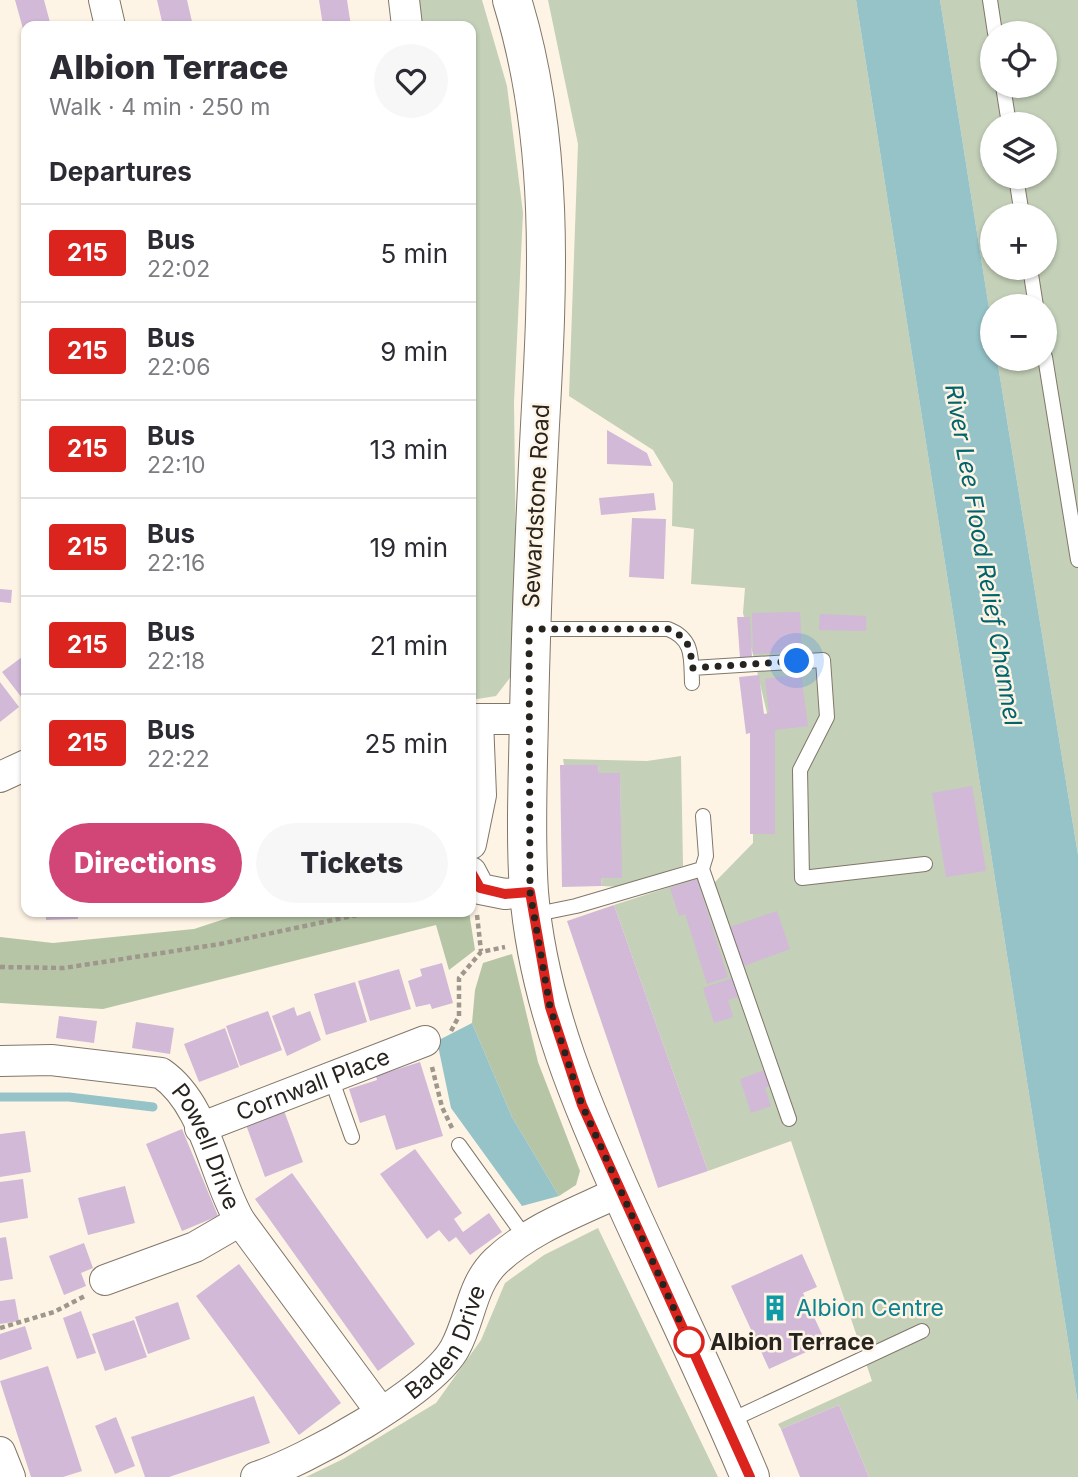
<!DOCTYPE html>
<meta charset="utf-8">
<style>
:root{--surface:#fff;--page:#f7f7f7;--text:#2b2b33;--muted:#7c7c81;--line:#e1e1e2;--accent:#d14577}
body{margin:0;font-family:Inter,sans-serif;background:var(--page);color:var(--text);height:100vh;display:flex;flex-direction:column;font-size:26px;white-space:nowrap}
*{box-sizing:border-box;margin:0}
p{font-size:23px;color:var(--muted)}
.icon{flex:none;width:38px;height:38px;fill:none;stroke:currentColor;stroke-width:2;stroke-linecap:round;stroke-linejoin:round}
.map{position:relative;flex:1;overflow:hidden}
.drawer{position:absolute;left:21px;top:21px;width:455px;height:896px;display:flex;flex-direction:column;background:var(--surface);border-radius:14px;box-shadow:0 2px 5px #0004}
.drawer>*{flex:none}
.badge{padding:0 14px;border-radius:5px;font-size:24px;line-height:46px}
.buttons{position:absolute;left:980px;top:21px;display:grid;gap:14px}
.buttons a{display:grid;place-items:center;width:77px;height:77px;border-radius:50%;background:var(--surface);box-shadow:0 2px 5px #0004;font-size:35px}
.you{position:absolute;width:35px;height:35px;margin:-18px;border:5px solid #fff;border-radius:50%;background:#1a73e8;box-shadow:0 0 0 10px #1a73e833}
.map>.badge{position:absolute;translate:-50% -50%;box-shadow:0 0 0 4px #fff}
h2{padding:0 28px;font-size:26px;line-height:63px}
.round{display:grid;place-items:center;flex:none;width:74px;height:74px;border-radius:37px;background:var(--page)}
.headline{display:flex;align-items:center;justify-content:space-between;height:119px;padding:0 28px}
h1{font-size:33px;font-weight:800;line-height:52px}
.cta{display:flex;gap:14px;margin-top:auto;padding:14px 28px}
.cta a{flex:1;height:80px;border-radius:42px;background:var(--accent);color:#fff;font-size:28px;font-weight:800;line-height:80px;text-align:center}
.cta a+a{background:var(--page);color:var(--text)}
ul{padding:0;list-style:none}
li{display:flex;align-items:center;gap:21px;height:98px;padding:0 28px;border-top:2px solid var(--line)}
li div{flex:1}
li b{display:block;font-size:26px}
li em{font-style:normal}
li .badge{min-width:77px;font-weight:700;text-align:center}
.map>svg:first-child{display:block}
.green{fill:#c4d0b8;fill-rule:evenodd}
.forest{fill:#b5c5a5}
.water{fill:#95c3c8}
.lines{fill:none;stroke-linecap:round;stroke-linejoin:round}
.stream{stroke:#95c3c8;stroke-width:9}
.building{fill:#d1b9d7}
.service-casing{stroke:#80776a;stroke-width:16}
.minor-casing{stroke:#80776a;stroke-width:32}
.primary-casing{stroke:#80776a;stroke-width:40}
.path{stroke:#9e978c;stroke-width:4.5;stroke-dasharray:5 3.5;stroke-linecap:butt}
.service{stroke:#fff;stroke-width:14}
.minor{stroke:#fff;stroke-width:30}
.primary{stroke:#fff;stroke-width:38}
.line-casing{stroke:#fff;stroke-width:16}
.line{stroke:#dc241f;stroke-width:10}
.walk{stroke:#27231e;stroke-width:7;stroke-dasharray:0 12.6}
.stop-dot{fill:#fff;stroke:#dc241f;stroke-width:3.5}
.labels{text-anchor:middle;stroke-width:5;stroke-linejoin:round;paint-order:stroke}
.street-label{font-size:23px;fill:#27231e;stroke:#fef4e5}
.culture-label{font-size:23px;fill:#0d838f;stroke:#fef4e5;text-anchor:start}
.stop-label{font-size:23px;font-weight:bold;fill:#27231e;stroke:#fef4e5;text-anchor:start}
.water-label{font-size:24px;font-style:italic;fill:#00646c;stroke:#fef4e5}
</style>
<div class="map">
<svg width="1078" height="1477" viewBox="0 0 1078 1477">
<rect width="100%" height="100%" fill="#fef4e5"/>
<path class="green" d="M417,0h65l25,86 16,127 -9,189 3,239 -5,34 -16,21 -25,4v-674h-50z
M548,0h308l222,1404v73h-209l-30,-72 -58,24 -3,-5 94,-43 -81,-240 -83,30 -94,-266 83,-27 18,4 38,-39v-99l20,-6 -30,-125 2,-25 -54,-4 3,-55 -22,-3 1,-43 -20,-33 -84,-54 9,-252z
M940,0h138v855l-81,-496h48v-53h-53v21zM992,33h53v53h-53zM992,124h53v53h-53zM992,215h53v53h-53z
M681,756l2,110 -62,21 -19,-1 -1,-8h20l-1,-105h-21l-1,-8h-34l-1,-6 84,2z
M598,1228l120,249h-412l37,-18 93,-56 45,-63 24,-57 39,-28z"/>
<path class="forest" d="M246,912h223l6,38 -26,20 -13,-45 -333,84 -103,-6v-66l53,6 141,-14z
M512,954l26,108 42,109 -4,14 -17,11 -47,-79 -40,-94 3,-33 8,-27z"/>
<path class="water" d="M856,0h84l52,327v32h5l81,496v549z
M472,1023l40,94 47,79 -37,10 -71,-98 -14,-67z"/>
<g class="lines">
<path class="stream" d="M0,1097h69l84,10"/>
</g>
<path class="building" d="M15,0h29l7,26h-25l-1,10z
M157,0h30l6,26h-30z
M319,0h28l4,26h-28z
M607,430l40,23 5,13 -45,-2z
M654,493l2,17 -55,5 -2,-17z
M632,518l34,1 -2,60 -35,-2z
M0,589l12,1 -1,13 -11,-1z
M800,612l2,40 -49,2 -1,-41z
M820,614l46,2v15l-47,-1z
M737,617h13l2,40 -12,1z
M26,654v40l-4,4 -20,-26z
M801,674l7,52 -33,4v104h-25v-101l-4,1 -7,-57 20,-2 5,39 5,-1 -4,-34z
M0,682l19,25 -19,15z
M560,765h38l1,8h21l2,105h-21l1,8 -40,1z
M972,786l14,85 -40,6 -14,-84z
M697,879l31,98 -21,7 -22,-70 -6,2 -9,-28z
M614,905l94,266 -50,17 -91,-267z
M777,911l13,38 -46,17 -14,-39z
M46,912h32v7l-32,1z
M442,963l11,40 -21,6 -2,-5 -14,3 -8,-26 14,-5 -2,-7z
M399,969l12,40 -41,12 -12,-40z
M732,978l6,19 -10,3 5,17 -19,6 -11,-35z
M355,982l12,40 -41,13 -12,-41z
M294,1007l3,9 13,-5 11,29 -34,16 -15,-40z
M268,1011l14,39 -42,16 -14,-40z
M59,1016l38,5 -3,22 -38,-5z
M136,1022l38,6 -4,26 -38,-6z
M225,1028l14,39 -40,15 -15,-38z
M420,1062l23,74 -47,14 -11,-35 -25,8 -11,-34 28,-9 -1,-4z
M765,1070l5,16 -5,2 6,18 -20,7 -11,-34z
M283,1108l20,54 -38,15 -20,-55z
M182,1129l36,87 -36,15 -36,-87z
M25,1131l6,41 -31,5v-43z
M415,1149l47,64 -8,6 9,13 26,-19 13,19 -32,23 -14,-18 -7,5 -10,-12 -12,9 -47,-65z
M292,1173l123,171 -37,27 -123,-172z
M23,1179l5,39 -28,5v-41z
M125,1186l10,37 -47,12 -10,-37z
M6,1237l7,42 -13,2v-43z
M84,1243l9,25 -12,5 5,13 -22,9 -15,-39z
M802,1254l15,33 -14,6 23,50 -57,26 -38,-83z
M239,1264l102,139 -42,32 -103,-139z
M15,1299l4,22 -19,3v-23z
M178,1302l12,37 -42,15 -13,-37z
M81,1311l15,42 -19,6 -14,-41z
M134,1320l13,37 -42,14 -13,-37z
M25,1326l7,23 -32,11v-26z
M48,1366l34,105 -19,6h-32l-31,-96z
M254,1396l16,47 -101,34h-24l-14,-40z
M839,1405l30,72h-69l-19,-48z
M116,1417l19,49 -20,8 -20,-48z"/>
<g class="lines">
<g class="service-casing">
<path id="service" d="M990,0l5,33
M1003,86l6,38
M1016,177l6,38
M1030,268l6,38
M1045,357l33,203
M533,629h135c26,10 23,29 24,54
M692,668l131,-8 4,57 -27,53 2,108 123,-14
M702,869l87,250
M532,915l44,-9 126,-37 4,-13 -3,-40
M331,1078l21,59
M459,1145l66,92
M727,1422l195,-91"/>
</g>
<g class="minor-casing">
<g id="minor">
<path d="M104,0l6,26"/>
<path d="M404,0l3,26"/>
<path d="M471,719h58"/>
<path d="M0,777l26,-12"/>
<path d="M471,844l10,-49 -3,-75"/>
<path d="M471,872l9,17 25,5 24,-2"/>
<path id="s1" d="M0,1061l51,-1 110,13c46,32 52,102 79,148l141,191"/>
<path id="s2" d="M200,1128l225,-87"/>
<path d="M105,1280l90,-33 45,-26"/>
<path d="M0,1452l10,25"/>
<path id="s3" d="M256,1477c48,-15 176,-86 199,-129 16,-29 16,-63 41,-87 35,-33 82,-49 125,-70"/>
</g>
</g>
<g class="primary-casing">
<path id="primary" d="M512,0c43,139 36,282 28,425 -5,97 -9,194 -11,291 -1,58 -4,118 0,176 9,113 55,219 101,320 40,88 83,176 120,265"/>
</g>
<path class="path" d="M477,915l4,36
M0,967l64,1 156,-24 151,-32
M451,1031l8,-15v-38l22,-26 24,-5
M432,1067l10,40 10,21
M0,1328l54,-16 31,-16"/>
<use href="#service" class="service"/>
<use href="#minor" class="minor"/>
<use href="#primary" class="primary"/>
</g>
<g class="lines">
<g class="line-casing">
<path id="line" d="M471,872l9,16 25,6 25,-2 20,115 32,98 168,372"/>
</g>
<use href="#line" class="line"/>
<path class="walk" d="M689,1342l-107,-237 -32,-98 -20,-115 -1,-263h139c20,8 23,18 24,39l105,-7"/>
</g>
<defs>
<g id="building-bare" transform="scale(2.1)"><path d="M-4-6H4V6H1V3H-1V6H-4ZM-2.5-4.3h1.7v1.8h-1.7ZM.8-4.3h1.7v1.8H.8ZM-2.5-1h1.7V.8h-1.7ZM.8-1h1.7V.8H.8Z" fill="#0f9aa8" stroke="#fef4e5" stroke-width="2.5" paint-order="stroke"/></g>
</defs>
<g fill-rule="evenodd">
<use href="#building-bare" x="775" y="1308"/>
</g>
<circle class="stop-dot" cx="689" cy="1342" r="14"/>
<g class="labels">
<g class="street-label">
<text transform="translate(536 506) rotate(-87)" y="8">Sewardstone Road</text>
<text dy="8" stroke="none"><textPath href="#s2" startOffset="121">Cornwall Place</textPath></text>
<text dy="8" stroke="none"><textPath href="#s1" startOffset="250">Powell Drive</textPath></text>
<text dy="8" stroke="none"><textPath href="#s3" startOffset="240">Baden Drive</textPath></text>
</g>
<g class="culture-label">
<text x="796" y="1316">Albion Centre</text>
</g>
<g class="stop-label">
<text x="710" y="1350">Albion Terrace</text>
</g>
<g class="water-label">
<text transform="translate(983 555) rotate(80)" y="8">River Lee Flood Relief Channel</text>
</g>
</g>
</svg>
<div class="buttons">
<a><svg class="icon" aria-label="locate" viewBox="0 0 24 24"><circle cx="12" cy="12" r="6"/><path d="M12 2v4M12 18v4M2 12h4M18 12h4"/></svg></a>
<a><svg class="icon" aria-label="layers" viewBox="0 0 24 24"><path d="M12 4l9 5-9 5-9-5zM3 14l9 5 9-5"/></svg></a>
<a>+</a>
<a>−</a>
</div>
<div class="you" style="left:797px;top:661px"></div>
<section class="drawer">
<div class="headline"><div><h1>Albion Terrace</h1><p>Walk · 4 min · 250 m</p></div><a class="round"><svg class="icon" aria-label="heart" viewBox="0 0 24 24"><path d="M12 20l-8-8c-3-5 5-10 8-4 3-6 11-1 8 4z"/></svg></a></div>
<h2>Departures</h2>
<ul>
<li><span class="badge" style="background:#dc241f;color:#fff">215</span><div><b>Bus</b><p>22:02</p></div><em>5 min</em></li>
<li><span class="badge" style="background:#dc241f;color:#fff">215</span><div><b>Bus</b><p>22:06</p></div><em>9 min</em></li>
<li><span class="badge" style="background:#dc241f;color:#fff">215</span><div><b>Bus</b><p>22:10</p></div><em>13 min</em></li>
<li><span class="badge" style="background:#dc241f;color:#fff">215</span><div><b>Bus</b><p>22:16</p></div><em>19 min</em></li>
<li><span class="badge" style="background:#dc241f;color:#fff">215</span><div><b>Bus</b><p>22:18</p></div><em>21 min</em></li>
<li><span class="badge" style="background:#dc241f;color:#fff">215</span><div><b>Bus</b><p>22:22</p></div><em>25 min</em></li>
</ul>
<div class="cta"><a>Directions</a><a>Tickets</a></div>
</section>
</div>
